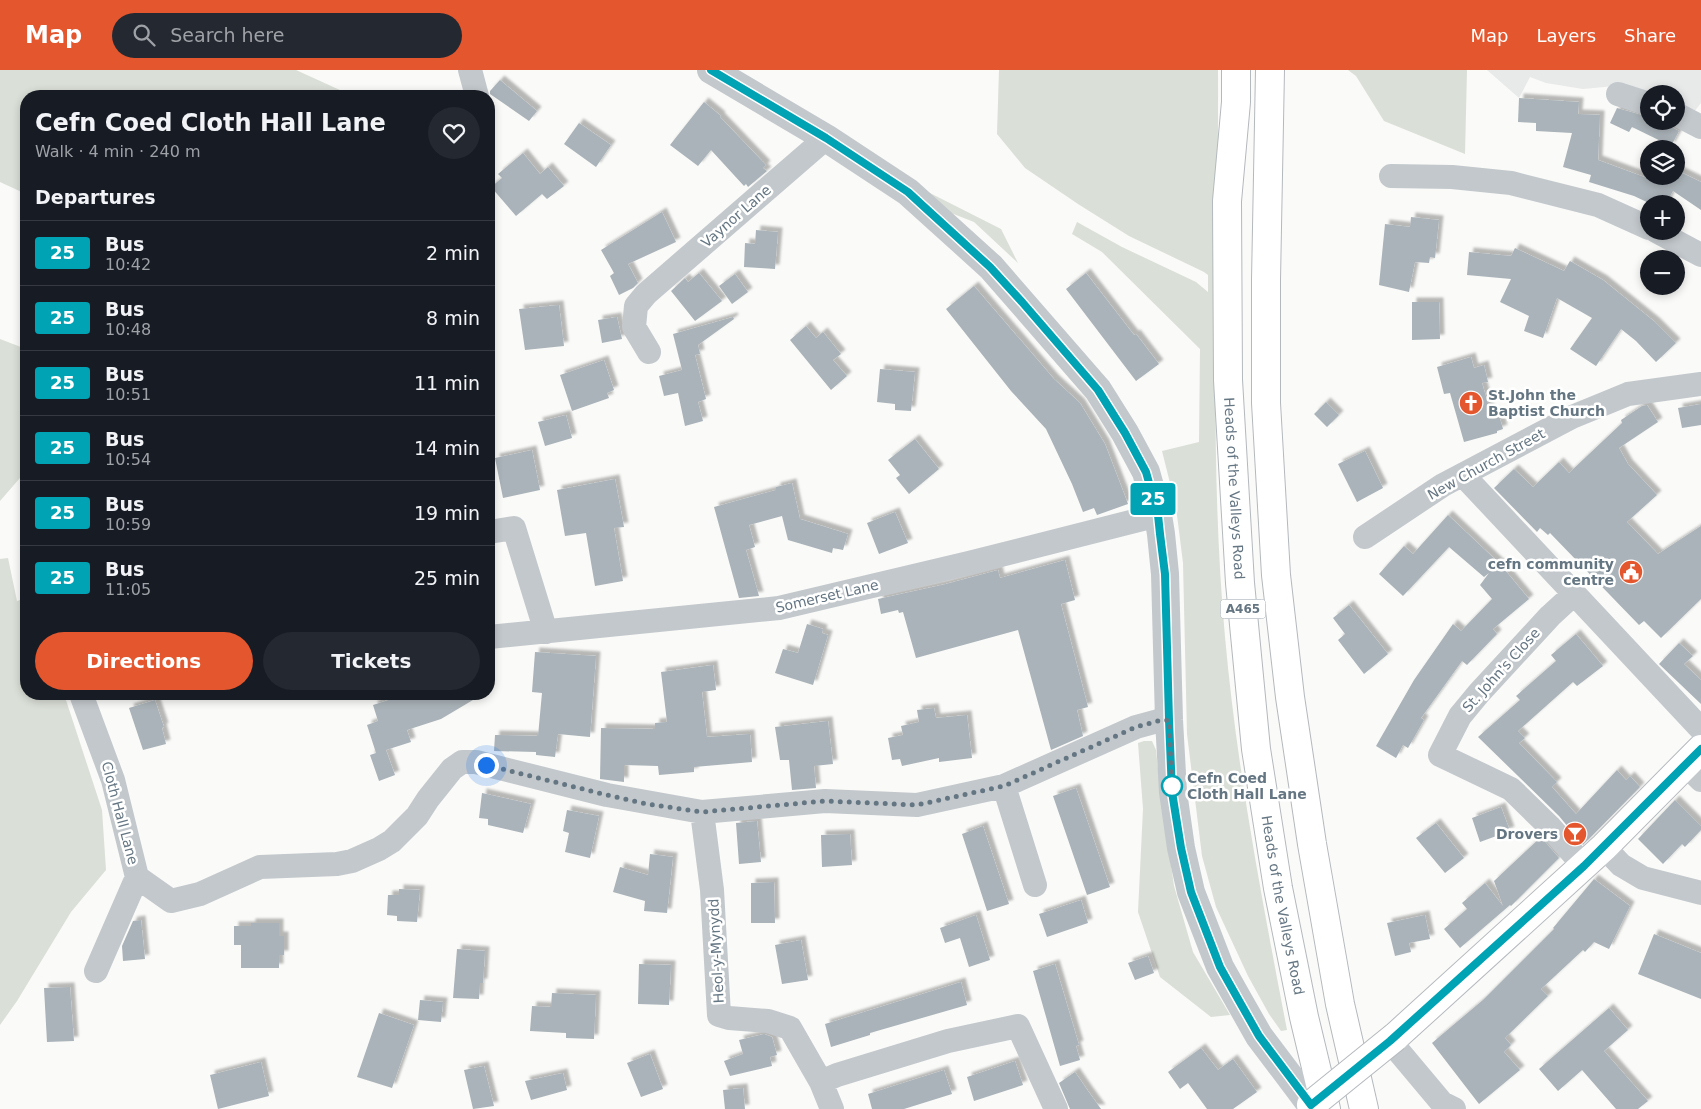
<!DOCTYPE html>
<meta charset="utf-8">
<style>
:root{--surface:#171b24;--page:#242831;--text:#f1f3f6;--muted:#9ea1a6;--line:#363941;--accent:#e4572e}
body{margin:0;font-family:"DejaVu Sans",sans-serif;background:var(--page);color:var(--text);height:100vh;display:flex;flex-direction:column;font-size:19px;white-space:nowrap}
*{box-sizing:border-box;margin:0}
p{font-size:16px;color:var(--muted)}
.icon{flex:none;width:28px;height:28px;fill:none;stroke:currentColor;stroke-width:2;stroke-linecap:round;stroke-linejoin:round}
.map{position:relative;flex:1;overflow:hidden}
.drawer{position:absolute;left:20px;top:20px;width:475px;height:610px;display:flex;flex-direction:column;background:var(--surface);border-radius:20px;box-shadow:0 2px 8px #0003}
.drawer>*{flex:none}
.badge{padding:0 10px;border-radius:4px;font-size:18px;line-height:32px}
.tools{position:absolute;left:1640px;top:15px;display:grid;gap:10px}
.tools a{display:grid;place-items:center;width:45px;height:45px;border-radius:50%;background:var(--surface);box-shadow:0 2px 8px #0003;font-size:25px}
.you{position:absolute;width:25px;height:25px;margin:-12px;border:4px solid #fff;border-radius:50%;background:#1a73e8;box-shadow:0 0 0 8px #1a73e833}
.map>.badge{position:absolute;translate:-50% -50%;box-shadow:0 0 0 2px #fff}
h2{padding:0 15px;font-size:19px;line-height:45px}
.round{display:grid;place-items:center;flex:none;width:52px;height:52px;border-radius:26px;background:var(--page)}
.head{display:flex;align-items:center;justify-content:space-between;height:85px;padding:0 15px}
h1{font-size:24px;font-weight:700;line-height:38px}
.action{display:flex;gap:10px;margin-top:auto;padding:10px 15px}
.action a{flex:1;height:58px;border-radius:30px;background:var(--accent);color:#fff;font-size:20px;font-weight:700;line-height:58px;text-align:center}
.action a+a{background:var(--page);color:var(--text)}
ul{padding:0;list-style:none}
li{display:flex;align-items:center;gap:15px;height:65px;padding:0 15px;border-top:1px solid var(--line)}
li div{flex:1}
li b{display:block;font-size:19px}
li em{font-style:normal}
li .badge{min-width:55px;font-weight:700;text-align:center}
header{display:flex;align-items:center;gap:30px;box-sizing:border-box;height:70px;padding:0 25px;background:var(--accent);color:#fff}
header strong{font-size:24px}
nav{display:flex;gap:28px;margin-inline-start:auto;font-size:18px}
.search{width:350px;height:45px;background:var(--page);display:flex;align-items:center;gap:12px;box-sizing:border-box;padding:0 18px;border-radius:28px;color:var(--muted);font-size:19px}
.map>svg:first-child{display:block}
.built{fill:#e8e9e9}
.green{fill:#dadfd7}
.building{fill:#aab3b9;filter:url(#shadow)}
.lines{fill:none;stroke-linecap:round;stroke-linejoin:round}
.primary-casing{stroke:#b5babe;stroke-width:30}
.trunk-casing{stroke:#b4b9bd;stroke-width:30}
.minor{stroke:#c3c8cc;stroke-width:24}
.tertiary{stroke:#c3c8cc;stroke-width:28}
.primary{stroke:#fff;stroke-width:28}
.trunk{stroke:#fff;stroke-width:28}
.primary-bridge-casing{stroke:#b5babe;stroke-width:30;stroke-linecap:butt}
.primary-bridge{stroke:#fff;stroke-width:28}
.line-casing{stroke:#fff;stroke-width:11}
.line{stroke:#00a3b4;stroke-width:8}
.walk{stroke:#657683;stroke-width:5;stroke-dasharray:0 9}
.stop-dot{fill:#fff;stroke:#00a3b4;stroke-width:2.5}
.labels{text-anchor:middle;stroke-width:5;stroke-linejoin:round;paint-order:stroke}
.shield{fill:#fff;stroke:#939fa8;stroke-width:1}
.shield-label{font-size:12px;font-weight:bold;fill:#657683}
.street-label{font-size:14px;fill:#657683;stroke:#fff}
.poi-label{font-size:14px;font-weight:bold;fill:#657683;stroke:#fff;text-anchor:end}
.stop-label{font-size:14px;font-weight:bold;fill:#657683;stroke:#fff;text-anchor:start}
</style>
<header>
<strong>Map</strong>
<div class="search"><svg class="icon" aria-label="search" viewBox="0 0 24 24"><circle cx="10" cy="10" r="6"/><path d="M15 15l6 6"/></svg>Search here</div>
<nav><a>Map</a><a>Layers</a><a>Share</a></nav>
</header>
<div class="map">
<svg width="1701" height="1039" viewBox="0 0 1701 1039">
<defs>
<filter id="shadow"><feDropShadow dx="4.5" dy="-4.5" stdDeviation="1" flood-color="#0004"/></filter>
</defs>
<rect width="100%" height="100%" fill="#fafaf8"/>
<path class="built" d="M1487,0h214v33l-7,9 -18,-7v-11h-27l-23,-9 -43,4 -37,-6 -16,-6 -11,21z"/>
<path class="green" d="M0,0h296l57,26h-327v98l-26,-12z
M999,0h219c1,189 -10,379 7,567 12,133 37,263 62,393l-6,1 -12,-17 -21,-38 -32,-69 -14,-51 -15,-122 -4,-171 -7,-56 -14,-56 37,-9 1,-93 -98,-97 -30,-18 5,-12 45,25 74,35 12,10v-17l-4,-3 -75,-36 -51,-32 -53,-36 -28,-34z
M1348,0h119l-2,84 -81,-33 -28,-45z
M924,120l77,39 17,34 -44,-41 -28,-11z
M0,269l26,10v122l-26,30z
M8,488l9,43 9,-3v96h38l38,116 4,60 -35,42 -54,89 -17,24v-466z
M1144,671h8l4,9 4,38 14,98 19,66 37,63 -19,2 -51,-40 -22,-65 5,-103 -5,-66z"/>
<path class="building" d="M500,10l37,31 -8,10 -39,-27v-3z
M1519,28l60,4 -1,12 22,1 -2,45 57,21 1,-1 -4,-4h24v-6l25,12v28l-28,-19 -7,13h-15l-17,-8 -45,-14 2,-7 -28,-8 9,-34 -36,-2v-8l-18,-1z
M704,32l17,14 -1,1 46,48 -3,3 4,3 -19,16 -2,-3 -2,2 -33,-36 -13,16 -28,-21z
M1617,38l32,9v4h11l19,10 -8,15 -39,-19 -3,5 -19,-9z
M579,53l32,22 -15,22 -32,-23z
M523,83l17,21 8,-7 16,19 -17,13 -5,-5 -26,22 -25,-29 11,-9 -4,-4z
M662,142l14,30 -48,22 10,19 -5,5 -14,7 -9,-19 4,-3 -13,-23z
M1411,147l28,3 -4,38 -5,-1 -1,6 -14,-1 -6,30 -30,-7 6,-61 25,3z
M756,160l22,2 -3,37 -31,-2 1,-24 10,1z
M1515,178l49,23 6,-10 33,19 52,42 21,21 -20,19 -20,-21 -15,-12 -25,37 -26,-17 22,-31 -35,-20 -14,40 -19,-7 5,-15 -29,-14 11,-23 -44,-4 2,-23 42,4z
M699,203l23,28 -27,20 -24,-30 14,-13 3,4z
M1086,203l48,62 2,-1 23,30 -23,17 -70,-92z
M735,204l13,18 -16,12 -13,-18z
M974,216l80,93 26,24 25,41 23,60 -31,11 -3,-7 -11,4 -11,-28 -26,-55 -35,-38 -65,-82z
M1412,232h27l1,37 -28,1z
M559,235l5,41 -39,4 -6,-41z
M617,247l5,22 -20,4 -4,-23z
M733,247l1,2 -36,26 2,9 -5,1 11,44 -8,3 5,19 -18,5 -7,-33 -14,3 -5,-20 23,-6 -9,-36z
M806,256l10,12 7,-6 18,22 -8,6 14,16 -16,14 -41,-50z
M1471,287l3,11 10,-3 4,17 -6,1 9,31 7,-2 5,17 -6,2v2l-33,9 -14,-49 -6,1 -7,-27z
M604,290l10,30 -7,3 2,5 -37,13 -12,-36z
M880,299l35,3 -4,39 -16,-1v-6l-18,-2z
M1326,332l13,13 -12,12 -13,-13z
M1701,334v21l-19,3 -4,-20z
M1647,335l11,17 -39,26 9,16 29,31 -30,27 31,32 43,-28v73l-40,39 -17,-17 -5,4 -89,-92 -2,2 -8,-7 -3,4 -43,-44 20,-19 19,18 26,-25 10,11 53,-50 -1,-3 21,-14z
M566,345l6,23 -27,8 -7,-24z
M915,369l24,30 -30,25 -13,-16 4,-3 -12,-15z
M532,380l8,40 -37,8 -8,-40z
M1365,381l18,37 -26,14 -19,-38z
M615,409l9,48 -10,1 9,53 -28,5 -9,-53 -21,3 -8,-46z
M792,413l8,36 48,15 -5,16 -10,-2 -1,5 -44,-13 -6,-24 -33,9 6,22 -9,3 13,46 -20,2 -25,-91 62,-17v-3z
M895,442l13,31 -29,11 -12,-31z
M1448,445l52,49 29,35 -36,30 4,5 -30,31 -5,-4 -41,57 3,2 -16,28 -5,-3 -7,13 -20,-12 38,-66 39,-56 8,7 31,-32 -12,-14 9,-12 -5,4 -35,-30 -46,49 -24,-22 25,-28 9,8z
M1065,490l10,40 -14,4 1,4 26,99 -11,3 6,26 -32,14 -33,-120 -102,28 -13,-46 -4,1 -1,-3 -17,4 -3,-15 68,-15 52,-14 2,8z
M1349,535l39,49 -24,20 -26,-34 7,-6 -12,-16z
M807,554l16,5 -1,4 6,2 -15,50 -38,-12 8,-24 15,4z
M1576,564l27,32 -26,20 -4,-4 -55,49 7,7 -6,5 38,39 -5,5 24,27 41,-44 9,10 4,-4 10,11 -57,58 -24,-29 -81,-79 42,-37 -4,-4 40,-35 -5,-6z
M1679,573l14,13 -9,8 17,16v24l-42,-40z
M535,582l61,4 -6,81 -32,-3 -3,23 -19,-2v-3l-42,-1 1,-16 43,1 4,-43 -10,-1z
M713,595l3,25 -14,2 5,45 43,-3 2,28 -58,5v5l-35,3 -1,-9 -34,-1v17l-24,-3 1,-51 54,1v-6l12,-1 -6,-50z
M407,624h76l-42,25 -34,11 4,12 -25,8 9,25 -16,6 -9,-26 6,-2 -9,-28 11,-4 -5,-16z
M155,630l9,27 -2,1 4,16 -23,6 -14,-42z
M934,638l2,10 31,-3 5,43 -33,4v-4l-37,8 -2,-7 -8,1 -4,-22 15,-3 -2,-9 18,-4 -2,-12z
M828,651l5,43 -19,2 2,22 -24,2 -3,-30h-9l-5,-33z
M1076,718l34,99 -23,8 -34,-99z
M482,723l49,11 -8,29 -35,-8v-6l-9,-1z
M1675,730l26,26v4l-16,17 -3,-3 -19,20 -25,-25z
M1501,737l9,24 -30,11 -8,-24z
M567,740l32,6 -9,42 -25,-6 4,-19 -6,-2z
M757,751l4,41 -22,2 -3,-41z
M1436,753l28,35 -19,15 -29,-35z
M983,756l26,78 -22,7 -25,-77z
M850,764l2,31 -30,2 -1,-32z
M1541,767l18,21 -48,48 -1,-1 -50,43 -16,-19 23,-20 -5,-6 23,-20 18,23 -9,-25z
M650,784l23,3 -6,56 -23,-2 1,-10 -32,-9 7,-25 28,8z
M1594,809l36,27 -21,43 -15,-7 -9,10 -2,-2 -42,39 7,7 -43,42 6,7 -7,7 16,18 -41,34 -47,-61 51,-43 71,-71 -1,-1z
M774,812l1,41h-24v-40z
M399,819l21,1 -3,32 -20,-1v-5l-10,-1 1,-20h11z
M1081,830l7,23 -41,14 -8,-23z
M976,845l14,45 -21,7 -9,-29 -15,5 -5,-15z
M1425,845l5,24 -21,4 2,9 -16,4 -8,-33z
M141,850l4,39 -22,2 -1,-15 11,-25z
M251,853h28v13h5v19h-5v13h-38v-23h-7v-19h17z
M1654,864l47,19v46l-63,-25z
M801,870l7,40 -26,4 -7,-39z
M457,879l28,2 -2,32h-3l-1,16 -26,-1z
M1148,886l6,17 -19,7 -7,-17z
M639,894l32,1 -2,40 -31,-1z
M1055,894l24,81 -3,1 4,14 -20,6 -27,-95z
M961,912l6,23 -97,28v2l-39,12 -6,-23z
M70,917l4,54 -27,1 -3,-54z
M552,923l44,2 -2,44 -28,-1v-5l-36,-2 2,-25 19,1z
M420,930l23,2 -2,20 -23,-2z
M1609,938l19,22 -24,21 44,50 -10,8h-22l-34,-39 -24,21 -19,-22z
M379,943l35,12 -22,63 -35,-11z
M764,964l8,3 5,18 -7,2 2,9 -42,10 -6,-15 19,-7 -4,-14z
M1201,978l17,22 15,-11 24,33 -24,17h-26l-19,-26 -8,6 -12,-17z
M650,984l13,35 -22,8 -14,-34z
M1015,991l8,24 -49,16 -7,-24z
M261,992l8,34 -51,13 -8,-34z
M484,996l10,40 -21,3 -9,-39z
M944,1000l8,24 -48,15h-32l-4,-15z
M1075,1002l13,19 13,18h-31l-11,-26z
M563,1003l4,17 -36,10 -6,-19z
M743,1018l2,21h-20l-2,-19z"/>
<g class="lines">
<g class="primary-casing">
<path id="primary" d="M1395,967l209,-190 97,-98"/>
</g>
<g class="trunk-casing">
<g id="trunk">
<path id="s1" d="M1236,0v32l-9,99 1,179 12,203 16,166 22,139 26,129 22,92"/>
<path d="M1270,0l-4,210v123l10,172 14,122 22,147 28,160 24,105"/>
</g>
</g>
<path class="minor" d="M470,0l7,26
M1618,24l31,10
M1676,44l25,13
M1391,106l61,1 59,6 87,22 51,23
M1656,161l45,24
M649,282l-15,-25 2,-21 10,-12 180,-156
M1463,405l238,254
M489,462l25,-4 32,104
M1365,467l78,-52 129,-68 56,-23 73,-10
M1574,524l-24,22 -71,77 -19,23 -20,39 71,34 38,37 35,40
M489,567l290,-29 190,-45 189,-48
M81,624l32,86 24,97 34,24 29,-7 60,-27 77,-3 15,-3 27,-12 13,-8 25,-25 11,-17 24,-30 10,-7h14l131,33 95,17 123,-11 92,4 87,-19 132,-59 22,-6 11,-1
M1686,695l15,15
M1004,716l31,99
M702,742l10,78 7,125 10,3 39,3 22,7 31,54 11,27
M1604,777l17,18 22,13 58,15
M96,901l41,-94
M1390,971l52,62 12,6
M821,1012l16,-7 111,-34 70,-15 38,83"/>
<path class="tertiary" d="M711,0l115,68 82,54 83,75 107,123 27,43 21,39 12,43 3,19 4,40 4,146 4,72 8,56 10,44 29,75 18,32 21,37 52,69"/>
<use href="#primary" class="primary"/>
<use href="#trunk" class="trunk"/>
<g class="primary-bridge-casing">
<path id="primary-bridge" d="M1311,1035l84,-68"/>
</g>
<use href="#primary-bridge" class="primary-bridge"/>
</g>
<g class="lines">
<g class="line-casing">
<path id="line" d="M711,0l115,68 82,54 13,12 69,63 32,35 76,88 27,43 21,39 12,43 2,19 5,40 4,146 3,72 9,56 10,44 29,75 18,32 21,37 52,69 79,-64 194,-175 117,-117"/>
</g>
<use href="#line" class="line"/>
<path class="walk" d="M486,695l121,30 40,9 55,8 123,-11 92,4 87,-19 132,-59 22,-6 11,-1 3,72v-6"/>
</g>
<defs>
<g id="church-disc" transform="scale(1.25)"><circle r="9.5" fill="#e4572e" stroke="#fff"/><path d="M-1.2-6h2.4v3.5h3.3v2.4h-3.3V6h-2.4V-.1h-3.3v-2.4h3.3Z" fill="#fff"/></g>
<g id="civic-disc" transform="scale(1.25)"><circle r="9.5" fill="#e4572e" stroke="#fff"/><path d="M-.6-6.5H3V-4.5H.6V-3L4-1V1h2V6H-6V1h2V-1L-.6-3ZM-1.2 2.5V6h2.4V2.5Z" fill="#fff"/></g>
<g id="bar-disc" transform="scale(1.25)"><circle r="9.5" fill="#e4572e" stroke="#fff"/><path d="M-6-5H6L.8 .8V4.5H3.5V6h-7V4.5H-.8V.8Z" fill="#fff"/></g>
</defs>
<g fill-rule="evenodd">
<use href="#church-disc" x="1471" y="333"/>
<use href="#civic-disc" x="1631" y="502"/>
<use href="#bar-disc" x="1575" y="764"/>
</g>
<circle class="stop-dot" cx="1172" cy="716" r="10"/>
<g class="labels">
<rect class="shield" x="1220.5" y="529.5" width="45" height="19" rx="4"/>
<g class="shield-label">
<text x="1243" y="543">A465</text>
</g>
<g class="street-label">
<text transform="translate(736 146) rotate(-41)" y="5">Vaynor Lane</text>
<text transform="translate(1486 394) rotate(-29)" y="5">New Church Street</text>
<text dy="5" stroke="none"><textPath href="#s1" startOffset="419">Heads of the Valleys Road</textPath></text>
<text transform="translate(827 526) rotate(-13)" y="5">Somerset Lane</text>
<text transform="translate(1501 600) rotate(-48)" y="5">St. John's Close</text>
<text transform="translate(120 743) rotate(75)" y="5">Cloth Hall Lane</text>
<text dy="5" stroke="none"><textPath href="#s1" startOffset="839">Heads of the Valleys Road</textPath></text>
<text transform="translate(716 881) rotate(-93)" y="5">Heol-y-Mynydd</text>
</g>
<g class="poi-label">
<text x="1488" y="330" text-anchor="start">St.John the<tspan x="1488" dy="16">Baptist Church</tspan></text>
<text x="1614" y="499">cefn community<tspan x="1614" dy="16">centre</tspan></text>
<text x="1558" y="769">Drovers</text>
</g>
<g class="stop-label">
<text x="1187" y="713">Cefn Coed<tspan x="1187" dy="16">Cloth Hall Lane</tspan></text>
</g>
</g>
</svg>
<div class="tools">
<a><svg class="icon" aria-label="locate" viewBox="0 0 24 24"><circle cx="12" cy="12" r="6"/><path d="M12 2v4M12 18v4M2 12h4M18 12h4"/></svg></a>
<a><svg class="icon" aria-label="layers" viewBox="0 0 24 24"><path d="M12 4l9 5-9 5-9-5zM3 14l9 5 9-5"/></svg></a>
<a>+</a>
<a>−</a>
</div>
<div class="you" style="left:486px;top:695px"></div>
<b class="badge" style="left:1153px;top:429px;background:#00a3b4;color:#fff">25</b>
<section class="drawer">
<div class="head"><div><h1>Cefn Coed Cloth Hall Lane</h1><p>Walk · 4 min · 240 m</p></div><a class="round"><svg class="icon" aria-label="heart" viewBox="0 0 24 24"><path d="M12 20l-8-8c-3-5 5-10 8-4 3-6 11-1 8 4z"/></svg></a></div>
<h2>Departures</h2>
<ul>
<li><span class="badge" style="background:#00a3b4;color:#fff">25</span><div><b>Bus</b><p>10:42</p></div><em>2 min</em></li>
<li><span class="badge" style="background:#00a3b4;color:#fff">25</span><div><b>Bus</b><p>10:48</p></div><em>8 min</em></li>
<li><span class="badge" style="background:#00a3b4;color:#fff">25</span><div><b>Bus</b><p>10:51</p></div><em>11 min</em></li>
<li><span class="badge" style="background:#00a3b4;color:#fff">25</span><div><b>Bus</b><p>10:54</p></div><em>14 min</em></li>
<li><span class="badge" style="background:#00a3b4;color:#fff">25</span><div><b>Bus</b><p>10:59</p></div><em>19 min</em></li>
<li><span class="badge" style="background:#00a3b4;color:#fff">25</span><div><b>Bus</b><p>11:05</p></div><em>25 min</em></li>
</ul>
<div class="action"><a>Directions</a><a>Tickets</a></div>
</section>
</div>
